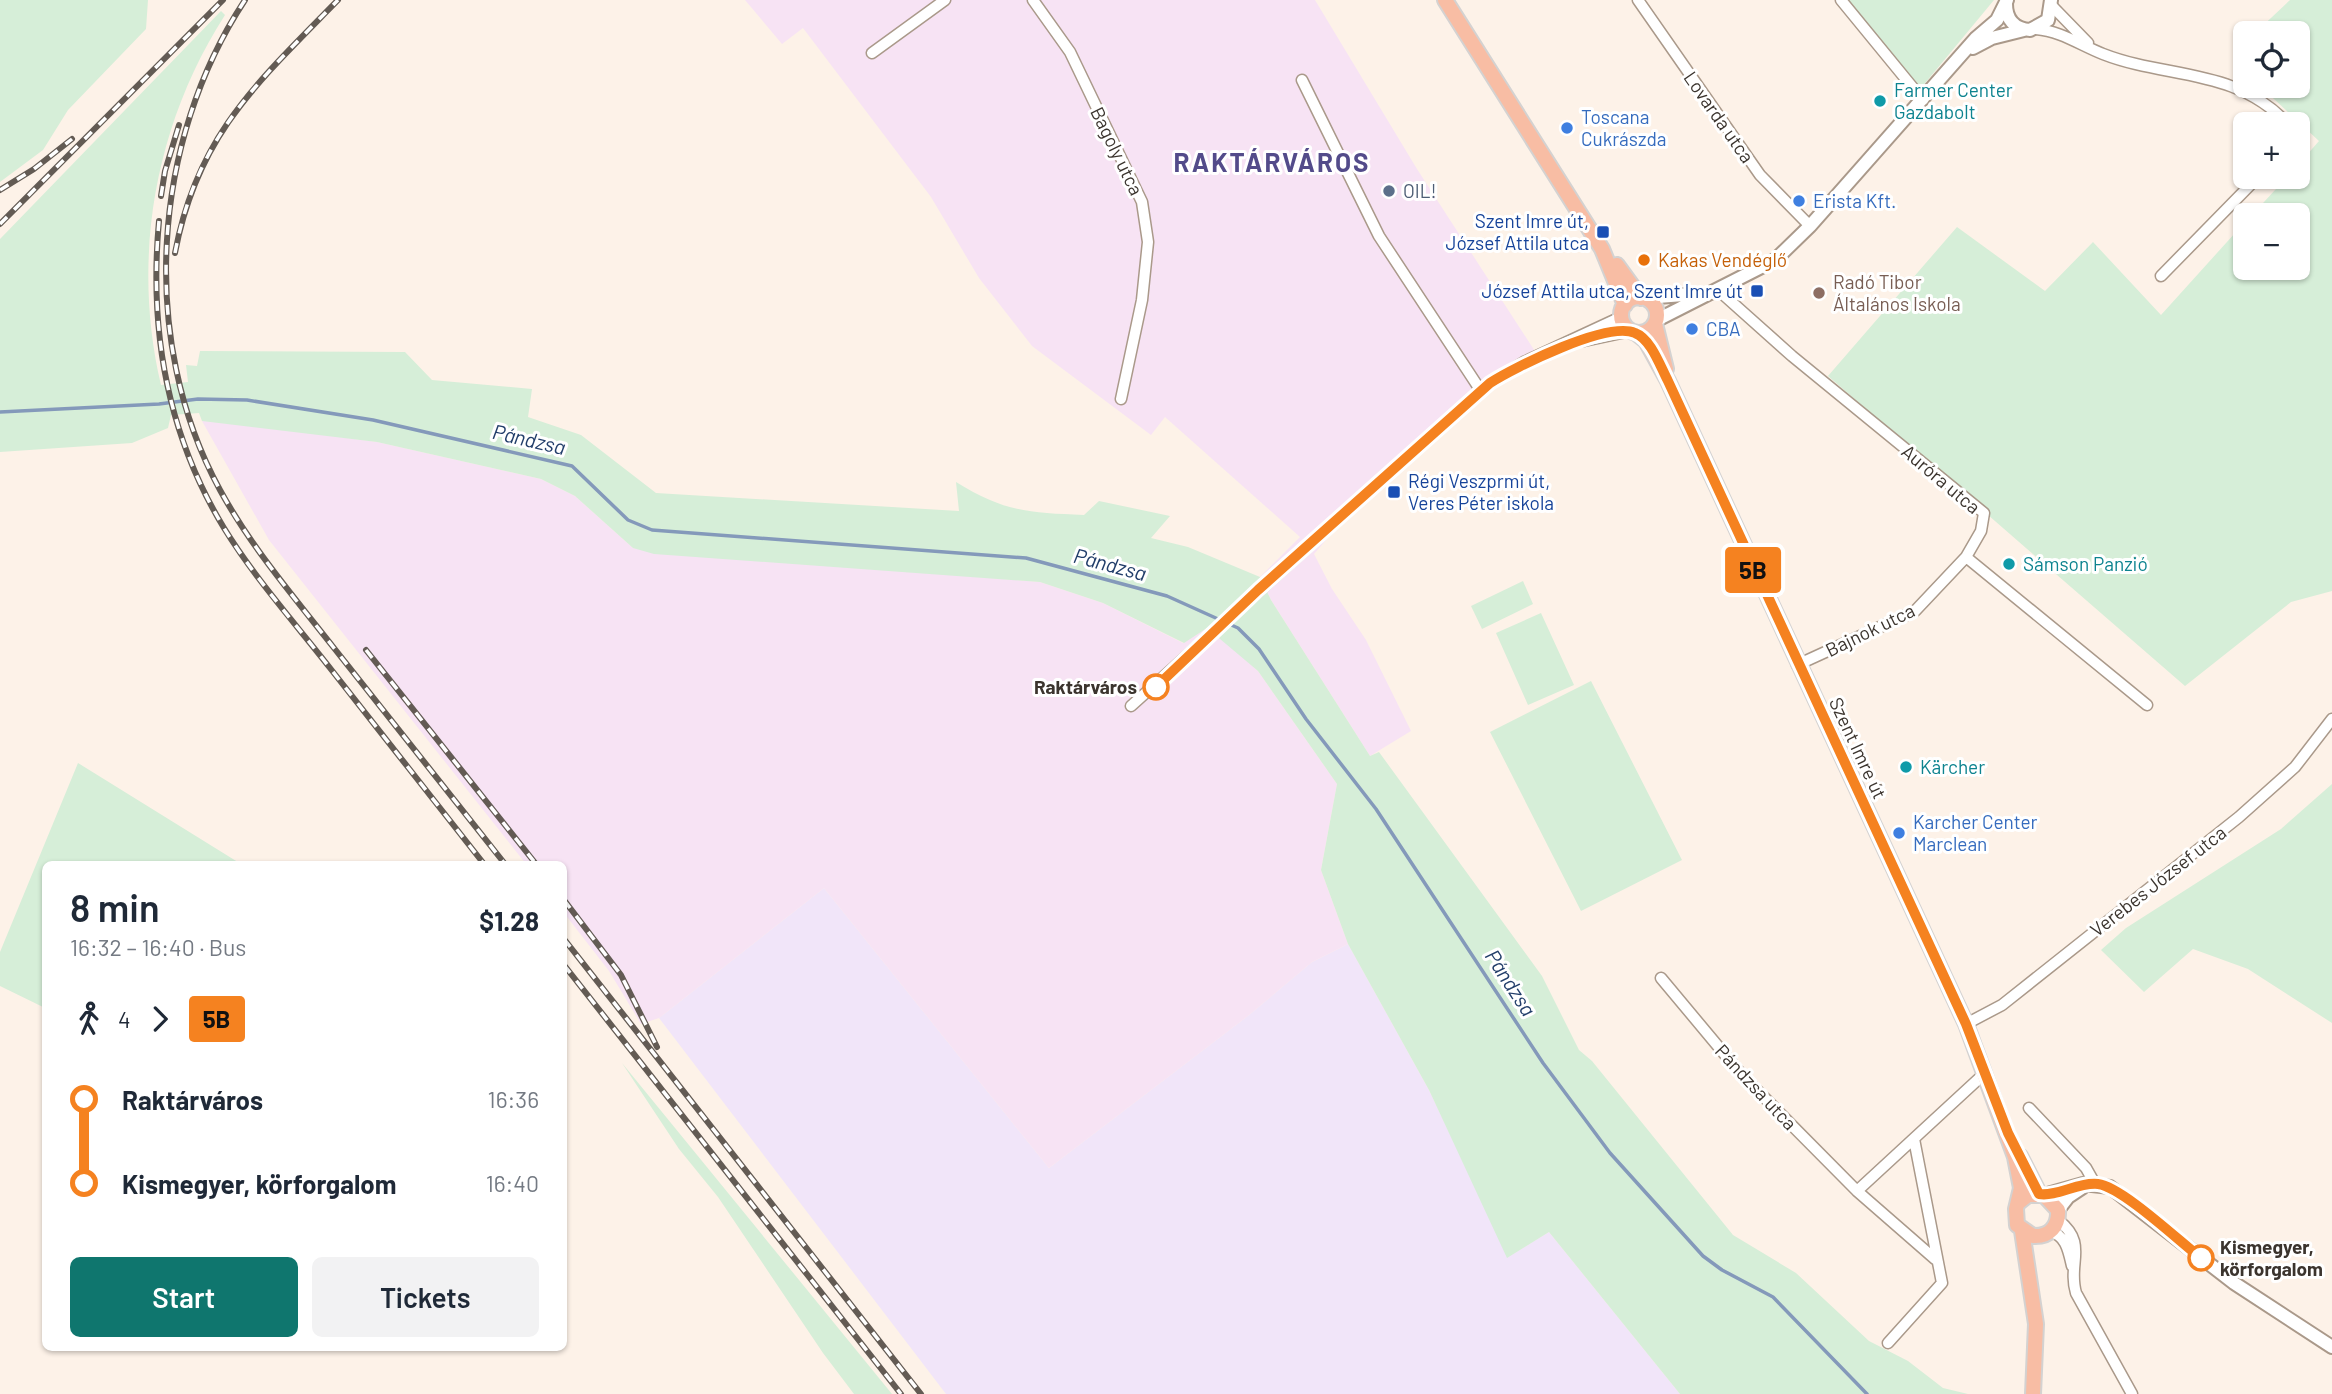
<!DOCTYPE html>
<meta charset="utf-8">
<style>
:root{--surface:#fff;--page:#f2f2f3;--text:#1f2937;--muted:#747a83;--accent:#0f766e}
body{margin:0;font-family:Barlow,sans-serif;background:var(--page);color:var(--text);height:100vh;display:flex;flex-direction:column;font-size:26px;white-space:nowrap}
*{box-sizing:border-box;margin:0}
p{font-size:23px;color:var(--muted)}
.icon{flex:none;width:38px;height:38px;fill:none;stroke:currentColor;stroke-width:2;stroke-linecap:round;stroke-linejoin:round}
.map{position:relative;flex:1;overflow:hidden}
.panel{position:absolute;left:42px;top:861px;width:525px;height:490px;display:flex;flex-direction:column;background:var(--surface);border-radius:10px;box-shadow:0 2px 5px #0004}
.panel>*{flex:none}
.badge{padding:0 14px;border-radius:5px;font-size:24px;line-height:46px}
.fabs{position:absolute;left:2233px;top:21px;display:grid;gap:14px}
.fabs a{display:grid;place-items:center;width:77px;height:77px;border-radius:10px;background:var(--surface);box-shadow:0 2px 5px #0004;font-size:35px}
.map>.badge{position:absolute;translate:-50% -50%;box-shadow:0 0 0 4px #fff}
.legs{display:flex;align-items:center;gap:10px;height:77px;padding:0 28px;font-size:23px}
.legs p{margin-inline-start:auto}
.head{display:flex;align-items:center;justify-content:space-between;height:119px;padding:0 28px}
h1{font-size:38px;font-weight:600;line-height:52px}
.primary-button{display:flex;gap:14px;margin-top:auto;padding:14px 28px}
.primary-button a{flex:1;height:80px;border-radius:10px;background:var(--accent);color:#fff;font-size:28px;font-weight:600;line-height:80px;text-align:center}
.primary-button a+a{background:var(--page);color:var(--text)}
ul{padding:0 28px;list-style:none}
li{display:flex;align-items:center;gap:24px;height:84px;font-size:26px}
li i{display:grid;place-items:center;width:10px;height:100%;margin:0 9px;background:currentColor}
li i::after{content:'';width:18px;height:18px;margin:-9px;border:5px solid;border-radius:50%;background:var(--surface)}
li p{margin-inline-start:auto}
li:first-child i{background:linear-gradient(#0000 50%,currentColor 0)}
li:last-child i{background:linear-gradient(currentColor 50%,#0000 0)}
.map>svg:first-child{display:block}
.commercial{fill:#f1e5f9}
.industrial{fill:#f7e3f4}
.green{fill:#d6eed8}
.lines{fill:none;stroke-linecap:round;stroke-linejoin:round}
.stream{stroke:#8499ba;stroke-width:3.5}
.street-casing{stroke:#aa998a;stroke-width:13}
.secondary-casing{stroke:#aa998a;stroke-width:16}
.primary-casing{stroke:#d4d2d1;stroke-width:18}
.street{stroke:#fff;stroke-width:10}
.secondary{stroke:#fff;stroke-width:12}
.primary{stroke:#f8bda4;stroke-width:14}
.rail-casing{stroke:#635b54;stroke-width:6}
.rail{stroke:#fff;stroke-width:3.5;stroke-dasharray:10;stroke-linecap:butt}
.line-1-casing{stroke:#fff;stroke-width:16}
.line-1{stroke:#f58220;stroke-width:10}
.culture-dot{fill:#0f9aa8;stroke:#fff;stroke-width:2.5}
.shop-dot{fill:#3f7fe0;stroke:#fff;stroke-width:2.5}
.service-dot{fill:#5c6f8a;stroke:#fff;stroke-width:2.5}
.transit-dot{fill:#1a4fb4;stroke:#fff;stroke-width:2.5}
.food-dot{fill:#e8710a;stroke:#fff;stroke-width:2.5}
.education-dot{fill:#8d6e63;stroke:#fff;stroke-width:2.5}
.stop-1-dot{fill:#fff;stroke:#f58220;stroke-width:3.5}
.labels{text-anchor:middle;stroke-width:6;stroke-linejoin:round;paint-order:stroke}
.culture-label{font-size:19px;fill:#0d838f;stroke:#fff;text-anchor:start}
.shop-label{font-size:19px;fill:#366cbe;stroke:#fff;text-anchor:start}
.street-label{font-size:19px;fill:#3b342e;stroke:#fff}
.service-label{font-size:19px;fill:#4e5e75;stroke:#fff;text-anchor:start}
.transit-label{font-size:19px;fill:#164399;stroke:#fff;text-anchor:end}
.food-label{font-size:19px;fill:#c56008;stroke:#fff;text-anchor:start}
.education-label{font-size:19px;fill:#785e54;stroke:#fff;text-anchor:start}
.stop-label{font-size:19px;font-weight:bold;fill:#3b342e;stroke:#fff;text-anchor:end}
.water-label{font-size:21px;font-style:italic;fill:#223e6a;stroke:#fff}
.district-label{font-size:26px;font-weight:bold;letter-spacing:2px;fill:#534b8a;stroke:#fff}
</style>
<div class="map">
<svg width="2332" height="1394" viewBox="0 0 2332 1394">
<rect width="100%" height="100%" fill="#fdf2e8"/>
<path class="commercial" d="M824,888l225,280 200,-153 63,-53 36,-18 81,146 79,167 41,-25 131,162h-734l-287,-376z"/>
<path class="industrial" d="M745,0h570l102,169 121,187 -48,27 -118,104 -58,67 18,35 34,51 45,91 -41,25 -99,-156 -11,-23 40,-40 -135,-120 -14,18 -119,-89 -53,-68 -48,-81 -128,-169 -21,16z
M213,420l164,22 164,37 34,17 58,52 407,34 63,21 80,40 24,-15 24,18 27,25 79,113 -16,86 27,74 -36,18 -63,53 -200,153 -225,-280 -165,130 -18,6 -32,-53 -45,-58v-49h-38l-257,-324 -67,-119z"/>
<path class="green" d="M0,0h148l-2,29 -78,81 -25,40 -43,32z
M1848,0h146l-73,88z
M2290,0h42v591l-41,11 -106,84 -357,-310 129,-149 88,64 48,-49 68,73 84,-93v46h53v-53h-46l35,-38h11v-12l21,-24 -59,-55h38v-53h-43z
M221,11l4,4c-70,109 -94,243 -64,370l27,-3 -2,-17 11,1 3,-15 205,1 27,28 100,9 -4,28 53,18 75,58 303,18 -3,-29c48,30 74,31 128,33l15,-14 71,15 -19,22 37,9 72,30 11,23 99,156 9,-4 163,224 37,74 13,11 141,174 63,38 73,68 39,20 35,27 25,6h-288l-131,-162 -42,26 -78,-168 -81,-146 -27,-74 16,-86 -79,-113 -51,-43 -23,15 -81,-40 -63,-21 -386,-28 -21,-6 -58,-52 -34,-17 -164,-37 -175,-21 -3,-8 -28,2 -3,13 -36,15 -132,9v-213z
M1523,581l10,23 -51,25 -11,-23z
M1541,613l33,72 -46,20 -32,-72z
M1591,681l91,179 -101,51 -91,-179z
M78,763l163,101h-195l-1,144 -45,-22v-34z
M2332,784v239l-84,-54 -55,-20 -49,43 -43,-42 25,-22 155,-99z
M622,1063l270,331h-38l-31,-41 -105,-156 -39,-48z"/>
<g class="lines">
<path class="stream" d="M0,412l159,-8 39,-5 49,1 126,20 199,46 56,54 24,10 374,28 141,38 71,32 21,21 47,70 70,90 167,254 67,90 93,103 19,14 51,27 94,97"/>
<g class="street-casing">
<path id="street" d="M1033,0l37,52 72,150 6,40 -6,58 -21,99
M1638,0l122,175 50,51
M1841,0l82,100
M2052,6l36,37
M2036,29c25,2 44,16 67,25 64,25 132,13 185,70
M872,53l73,-53
M1302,80l77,156 102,155
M2161,276l97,-99
M1717,289l75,67 192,157 -3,18 -15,26 181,148
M1584,341l47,-10
M1797,665l118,-54 51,-54
M1131,706l359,-323 34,-21 97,-45
M1661,978l81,97 115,116 78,68
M1966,1024l36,-19 237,-188 56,-50 37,-48
M2029,1108l57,60 9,16
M1857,1191l128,-118
M2058,1220c31,24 9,43 18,73l56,101
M2050,1232c16,2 19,21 22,34
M1888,1343l54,-60 -28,-144"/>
</g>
<g class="secondary-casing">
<path id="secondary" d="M2006,4c0,15 8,25 24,26l18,-10 3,-20
M1973,48l19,-10 32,-8
M1645,298l51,-4
M1657,320l118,-60 35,-34 166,-188 21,-18 10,-20
M2044,1195l39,-11 27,3 124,96 98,64
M2058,1210l10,-13 15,-10"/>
</g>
<g class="primary-casing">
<path id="primary" d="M1445,0l157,249 23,56
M1617,265l24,33
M1621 315a18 18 0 1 1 36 0a18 18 0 1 1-36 0Z
M1655,324l11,45
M1636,333l10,8 22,40 298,643 49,133 6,31 -5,21 1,16 16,11c17,1 26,-10 25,-26l-14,-15h-16l-10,8
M2020,1156l19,37
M2022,1231l14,93 -3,70"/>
</g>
<use href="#street" class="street"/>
<use href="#secondary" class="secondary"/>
<use href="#primary" class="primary"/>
<g class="rail-casing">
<path id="rail" d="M245,0c-93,141 -107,340 -25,490 31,57 74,107 114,158 57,72 114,144 171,216
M0,190l34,-21 38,-30
M161,196l4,-25 14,-46
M159,221c-10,108 8,213 65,307 30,49 70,94 106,140 51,65 103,131 154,196
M0,224l223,-224
M175,253c22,-118 83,-171 163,-253
M366,650l170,214
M564,900l57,75 36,72
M564,939l357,455
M564,965l337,429"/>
</g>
<use href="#rail" class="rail"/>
</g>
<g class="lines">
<g class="line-1-casing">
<path id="line-1" d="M1156,687l102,-97 232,-207c25,-16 117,-62 145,-50 16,6 25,33 33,48l298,643 42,109 31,61c18,3 39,-12 59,-10 24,3 81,57 103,74"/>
</g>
<use href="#line-1" class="line-1"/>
</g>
<g class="culture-dot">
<circle cx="1880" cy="101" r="7"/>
<circle cx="2009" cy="564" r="7"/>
<circle cx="1906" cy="767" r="7"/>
</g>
<g class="shop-dot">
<circle cx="1567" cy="128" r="7"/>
<circle cx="1799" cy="201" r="7"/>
<circle cx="1692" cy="329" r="7"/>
<circle cx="1899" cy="833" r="7"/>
</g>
<circle class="service-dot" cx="1389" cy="191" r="7"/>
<g class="transit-dot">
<rect x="1596" y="225" width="14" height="14" rx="3.5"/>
<rect x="1750" y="284" width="14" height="14" rx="3.5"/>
<rect x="1387" y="485" width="14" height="14" rx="3.5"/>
</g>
<circle class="food-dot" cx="1644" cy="260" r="7"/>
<circle class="education-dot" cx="1819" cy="293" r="7"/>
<g class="stop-1-dot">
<circle cx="1156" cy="687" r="12"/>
<circle cx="2201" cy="1258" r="12"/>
</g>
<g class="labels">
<g class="culture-label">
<text x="1894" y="97">Farmer Center<tspan x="1894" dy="22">Gazdabolt</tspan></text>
<text x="2023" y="571">Sámson Panzió</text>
<text x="1920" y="774">Kärcher</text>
</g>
<g class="shop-label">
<text x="1581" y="124">Toscana<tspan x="1581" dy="22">Cukrászda</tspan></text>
<text x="1813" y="208">Erista Kft.</text>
<text x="1706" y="336">CBA</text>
<text x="1913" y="829">Karcher Center<tspan x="1913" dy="22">Marclean</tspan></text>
</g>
<g class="street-label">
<text transform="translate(1719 117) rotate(55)" y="7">Lovarda utca</text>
<text transform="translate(1117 151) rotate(64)" y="7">Bagoly utca</text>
<text transform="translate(1941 479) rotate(40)" y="7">Auróra utca</text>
<text transform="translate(1870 630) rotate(-26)" y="7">Bajnok utca</text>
<text transform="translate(1858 748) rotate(65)" y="7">Szent Imre út</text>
<text transform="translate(2158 881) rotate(-38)" y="7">Verebes József utca</text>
<text transform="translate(1756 1087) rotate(47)" y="7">Pándzsa utca</text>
</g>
<g class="service-label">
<text x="1403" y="198">OIL!</text>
</g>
<g class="transit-label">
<text x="1589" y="228">Szent Imre út,<tspan x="1589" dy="22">József Attila utca</tspan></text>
<text x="1743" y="298">József Attila utca, Szent Imre út</text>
<text x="1408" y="488" text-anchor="start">Régi Veszprmi út,<tspan x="1408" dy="22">Veres Péter iskola</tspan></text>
</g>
<g class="food-label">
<text x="1658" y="267">Kakas Vendéglő</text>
</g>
<g class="education-label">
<text x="1833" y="289">Radó Tibor<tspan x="1833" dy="22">Általános Iskola</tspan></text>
</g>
<g class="stop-label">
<text x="1137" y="694">Raktárváros</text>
<text x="2220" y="1254" text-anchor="start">Kismegyer,<tspan x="2220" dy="22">körforgalom</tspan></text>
</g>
<g class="water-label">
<text transform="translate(529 440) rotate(13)" y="7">Pándzsa</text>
<text transform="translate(1110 565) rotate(15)" y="7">Pándzsa</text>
<text transform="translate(1510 983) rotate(57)" y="7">Pándzsa</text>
</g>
<g class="district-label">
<text x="1272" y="172">RAKTÁRVÁROS</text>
</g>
</g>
</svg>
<div class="fabs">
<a><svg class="icon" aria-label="locate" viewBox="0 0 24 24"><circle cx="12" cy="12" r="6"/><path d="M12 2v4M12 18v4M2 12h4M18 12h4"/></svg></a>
<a>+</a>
<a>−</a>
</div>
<b class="badge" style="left:1753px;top:570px;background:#f58220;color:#111">5B</b>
<section class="panel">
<div class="head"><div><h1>8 min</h1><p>16:32 – 16:40 · Bus</p></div><b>$1.28</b></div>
<div class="legs"><svg class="icon" aria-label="walk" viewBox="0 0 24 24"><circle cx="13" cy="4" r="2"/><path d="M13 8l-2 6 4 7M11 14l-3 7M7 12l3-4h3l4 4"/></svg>4<svg class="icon" aria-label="forward" viewBox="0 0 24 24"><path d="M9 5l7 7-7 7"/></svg><b class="badge" style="background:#f58220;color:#111">5B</b></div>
<ul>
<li><i style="color:#f58220"></i><b>Raktárváros</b><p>16:36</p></li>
<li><i style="color:#f58220"></i><b>Kismegyer, körforgalom</b><p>16:40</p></li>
</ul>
<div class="primary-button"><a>Start</a><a>Tickets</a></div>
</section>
</div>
